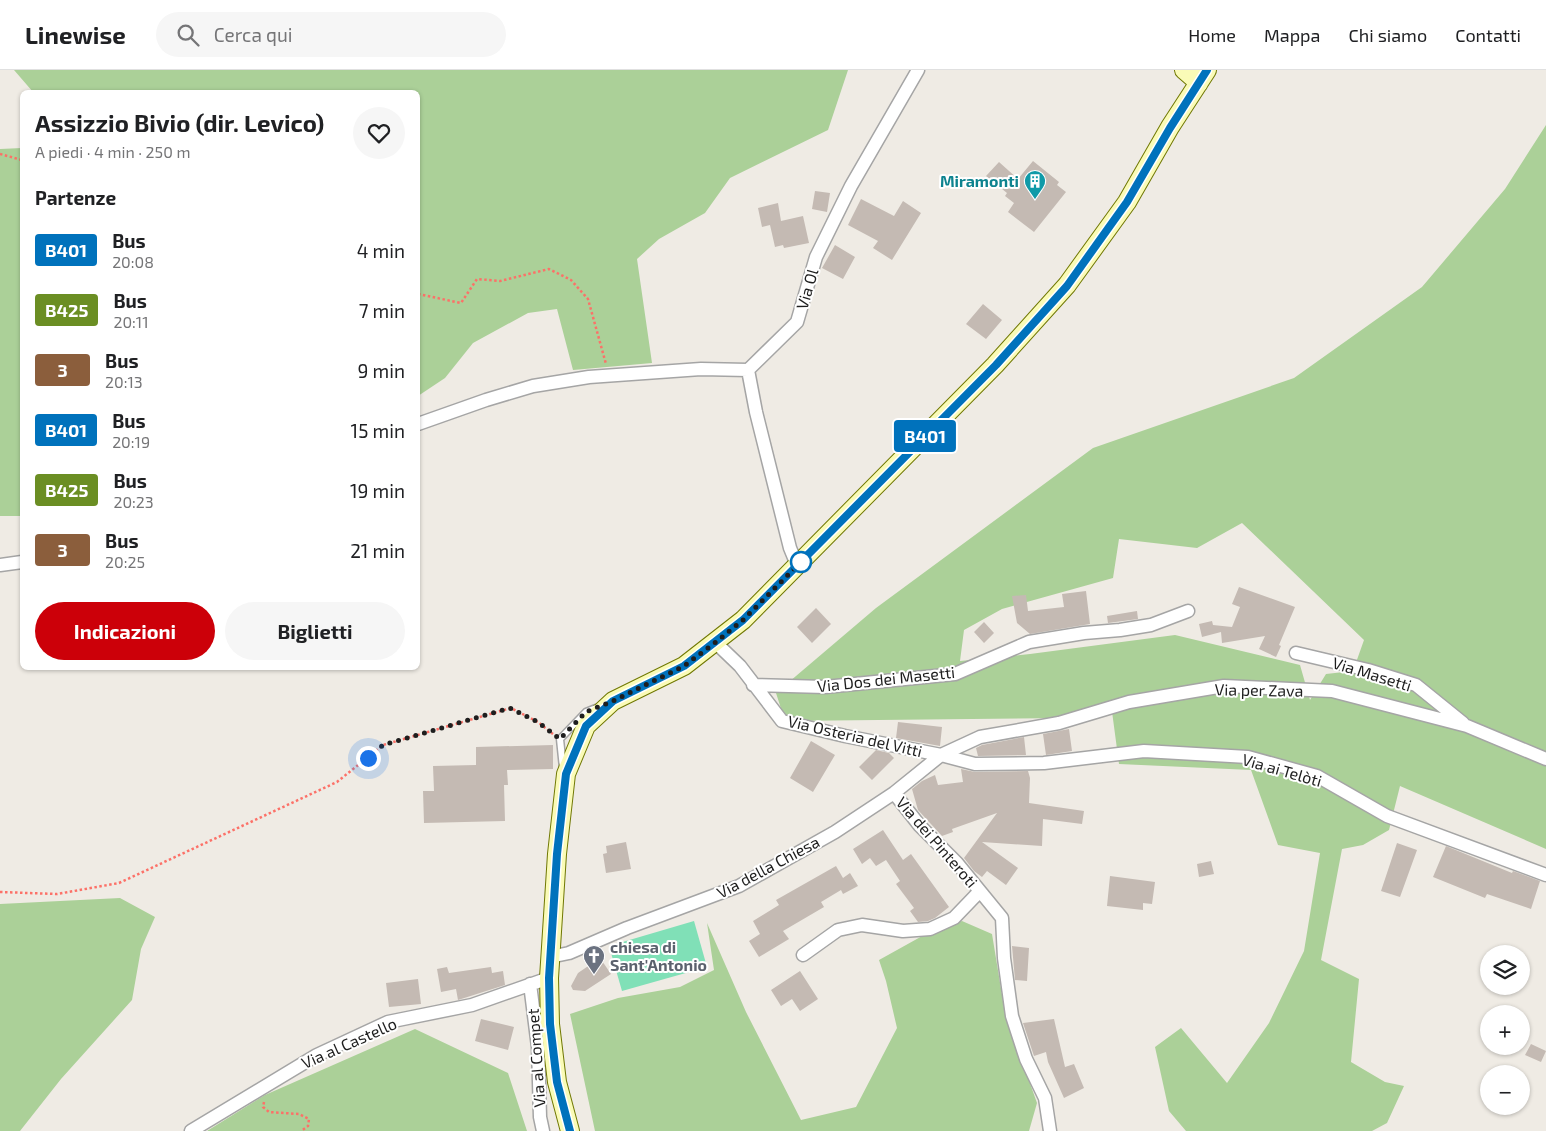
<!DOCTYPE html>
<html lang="it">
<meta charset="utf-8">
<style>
:root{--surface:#fff;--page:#f6f6f6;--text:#202124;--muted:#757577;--line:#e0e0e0;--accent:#cc0009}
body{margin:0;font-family:"Exo 2",sans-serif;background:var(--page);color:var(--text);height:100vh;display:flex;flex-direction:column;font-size:19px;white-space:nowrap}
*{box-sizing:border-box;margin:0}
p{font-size:16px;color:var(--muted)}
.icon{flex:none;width:28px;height:28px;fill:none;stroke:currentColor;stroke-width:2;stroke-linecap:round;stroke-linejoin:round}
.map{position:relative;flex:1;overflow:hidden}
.panel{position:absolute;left:20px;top:20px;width:400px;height:580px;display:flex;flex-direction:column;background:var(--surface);border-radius:8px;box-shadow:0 1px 4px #0004}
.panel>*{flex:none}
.badge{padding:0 10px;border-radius:4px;font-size:18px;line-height:32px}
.buttons{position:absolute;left:1480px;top:875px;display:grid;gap:10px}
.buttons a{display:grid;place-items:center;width:50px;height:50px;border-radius:50%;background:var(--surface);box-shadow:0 1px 4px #0004;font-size:25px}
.you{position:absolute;width:25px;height:25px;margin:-12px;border:4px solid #fff;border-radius:50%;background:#1a73e8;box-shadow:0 0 0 8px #1a73e833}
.map>.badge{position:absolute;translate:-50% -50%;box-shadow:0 0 0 2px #fff}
h2{padding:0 15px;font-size:19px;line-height:45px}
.round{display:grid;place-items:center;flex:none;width:52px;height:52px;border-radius:26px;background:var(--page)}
.overview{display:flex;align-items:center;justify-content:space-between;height:85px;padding:0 15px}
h1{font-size:24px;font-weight:700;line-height:38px}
.action{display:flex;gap:10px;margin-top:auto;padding:10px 15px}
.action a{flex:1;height:58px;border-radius:30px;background:var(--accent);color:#fff;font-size:20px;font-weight:700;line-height:58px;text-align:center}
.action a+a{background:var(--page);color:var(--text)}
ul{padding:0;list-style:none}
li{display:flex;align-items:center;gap:15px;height:60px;padding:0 15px}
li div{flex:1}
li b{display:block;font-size:19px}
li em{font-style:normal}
li .badge{min-width:55px;font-weight:700;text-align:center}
header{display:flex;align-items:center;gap:30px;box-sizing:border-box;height:70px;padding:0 25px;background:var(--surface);border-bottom:1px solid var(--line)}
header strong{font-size:24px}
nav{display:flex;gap:28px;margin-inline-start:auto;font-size:18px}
.search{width:350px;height:45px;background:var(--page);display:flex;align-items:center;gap:12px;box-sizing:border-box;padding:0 18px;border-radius:28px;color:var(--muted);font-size:19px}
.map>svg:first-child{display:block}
.forest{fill:#abd098;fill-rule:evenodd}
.pitch{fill:#80e0b7}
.building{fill:#c4bab3}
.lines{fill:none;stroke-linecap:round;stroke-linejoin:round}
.lane-casing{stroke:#a5a5a5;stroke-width:9}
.street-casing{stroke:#a5a5a5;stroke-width:15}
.secondary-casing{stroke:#707803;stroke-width:20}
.path{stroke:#fc7168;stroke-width:2.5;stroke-dasharray:2.5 2.5;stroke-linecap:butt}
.lane{stroke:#fff;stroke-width:6}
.street{stroke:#fff;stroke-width:12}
.secondary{stroke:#fafbb7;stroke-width:18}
.line-casing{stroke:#fff;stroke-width:11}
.line{stroke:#0072bc;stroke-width:8}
.walk{stroke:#1e1e1e;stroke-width:5;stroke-dasharray:0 9}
.stop-dot{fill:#fff;stroke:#0072bc;stroke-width:2.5}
.labels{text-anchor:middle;stroke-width:4;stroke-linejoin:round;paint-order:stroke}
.culture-label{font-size:16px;font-weight:bold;fill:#0d838f;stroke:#fff;text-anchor:end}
.street-label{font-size:16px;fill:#1e1e1e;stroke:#fff}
.worship-label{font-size:16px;font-weight:bold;fill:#5b616d;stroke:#fff;text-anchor:start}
</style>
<header>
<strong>Linewise</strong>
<div class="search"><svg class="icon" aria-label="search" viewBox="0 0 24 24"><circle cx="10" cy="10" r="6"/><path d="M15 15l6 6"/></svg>Cerca qui</div>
<nav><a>Home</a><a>Mappa</a><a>Chi siamo</a><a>Contatti</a></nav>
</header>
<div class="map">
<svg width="1546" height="1061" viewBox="0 0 1546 1061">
<rect width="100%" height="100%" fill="#efebe4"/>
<path class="forest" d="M14,0h834l-20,60 -98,48 -25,35 -46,26 -22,20 15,104 -79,7 -16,-61 -29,4 -55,30 -28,35 -27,18v-304h-385z
M1546,55v724l-146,-63 -11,44 -26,15 -21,4 -21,111 38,19 -8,83 34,20 19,4 -17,37 -15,8h-186l-17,-20 -14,-64 26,-19 46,55 42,-60 35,-72 16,-98 -42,-8 -27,-75 -132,-6 -8,-60 -44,14 -282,3 -9,-28 100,-85 217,-160 201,-70 128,-91 83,-98zM1242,453l122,117 -11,31 -27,3 -16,26 -10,-35 -125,-30 -145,19 -70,7 4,-31 38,-21 111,-31 6,-39 78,9z
M22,78v368h-22v-367z
M120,828l35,19 -14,32 -9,51 -71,79 -41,52h-20v-227z
M962,851l30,13 13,79 32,90 -8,28h-434l-25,-117 48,-16 62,-11 34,-17 -7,-47 39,89 55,108 55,-13 41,-79 -11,-47 -7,-21 45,-25z
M415,959l93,44 19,58h-320l58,-36z"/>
<path class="pitch" d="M694,851l13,46 -85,24 -13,-45z"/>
<path class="building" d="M1033,91l26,21 -2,3 9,7 -32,40 -26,-20 6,-9 -9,-7 2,-3 -21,-17 13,-14 19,17z
M815,121l15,2 -3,19 -15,-3z
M861,129l33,17 9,-15 18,12 -29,47 -19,-12 5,-7 -30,-16z
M778,133l3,18 22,-5 6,27 -25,5 -1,-3 -8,2 -5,-22 -8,2 -4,-19z
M835,175l20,12 -12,22 -21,-11z
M983,234l19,16 -16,19 -20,-15z
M1239,517l56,20 -16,38 2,1 -5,11 -17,-8 6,-13 -43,7 -1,-11 -19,5 -3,-13 13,-3 1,4 19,2 8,-20 -8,-3z
M1086,521l4,33 -60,10 -13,-11 -5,-27 14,-1 2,16 36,-4 -2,-13z
M816,538l15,16 -19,19 -15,-16z
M1137,541l1,8 -30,4 -1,-7z
M984,552l10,11 -10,10 -10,-11z
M898,652l44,5 -2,19 -44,-8z
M1069,659l3,22 -26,4 -3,-21z
M1024,667l2,18 -48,1 -2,-8 6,-3z
M811,671l24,14 -22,37 -23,-14z
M553,675v24l-46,1 1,15h-4l1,36 -81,2 -1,-32h11l-1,-25 43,-1v-18z
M876,680l13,3 5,5 -22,22 -13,-13z
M961,699l14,3 53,-1 2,7 -1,25 55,8 -2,13 -39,-5 -1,27 -60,-4 36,26 -12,17 -19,-14 -5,6 -8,-6 -10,-13 33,-45 -45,16 1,3 -11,4 -24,-26 -6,-21 10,-8 13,-6 3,10 25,-3z
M883,760l20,30 8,-6 38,53 -14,11 -7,3 -10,1 -8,-11 4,-3 -18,-24 4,-3 -14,-21 -10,6 -6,-8 -8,6 -9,-15z
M626,772l5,27 -25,4 -3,-19 4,-1 -1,-7z
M1397,773l20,7 -17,47 -19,-6z
M1446,776l66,27 1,-2 27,10 -9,28 -44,-15 -2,4 -52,-21z
M1211,791l3,13 -15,3 -2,-13z
M836,796l7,12 7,-5 8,13 -15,8 -2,-4 -20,12 3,5 -41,24 6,8 -30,18 -10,-16 11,-7 -7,-13 26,-16 -3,-5z
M1110,806l45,6 -3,22 -9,-1v7l-36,-4z
M1012,876l17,2 -2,33 -12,-1z
M600,888l11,16 -26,17 -12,-1 -2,-4 7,-13z
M447,897l2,6 42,-6 1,6 11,-2 2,14 -47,15 -2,-11 -15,3 -4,-23z
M800,901l18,28 -18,12 -8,-12 -11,7 -10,-16z
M418,909l3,25 -32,3 -3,-24z
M481,949l33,8 -6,23 -33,-9z
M1054,949l11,48 9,-3 10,24 -20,10 -16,-36 -2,-10 -12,4 -11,-33z
M1531,974l15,7 -5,11 -16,-7z"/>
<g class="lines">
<g class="lane-casing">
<path id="lane" d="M563,698l-3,-29 26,-27 10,-4"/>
</g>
<g class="street-casing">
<path id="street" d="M418,354l68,-24 47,-14 56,-9 112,-8 47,1
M0,495l22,-3
M797,495l-7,-17 -34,-136 -8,-42 49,-48 19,-65 35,-71 67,-116
M716,573l24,23 42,55 63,15 96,19 34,9 69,-1 100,-12 104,6 69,19 70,40 159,59
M1296,583l72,17 48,15 47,38
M753,615l72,2 130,-13 74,-32 55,-9 36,-3 31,-5 37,-14
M894,723l26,33 37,37 45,55 2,40 8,58 14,43 19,39 5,33
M803,885l35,-25 24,-5 41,6 27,-2 24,-11 25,-26
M550,887l19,-4 58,-25 112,-42 96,-54 59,-39 47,-38 39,-18 79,-14 70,-21 95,-16 108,5 135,35 79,33
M530,914l8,63 2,70 3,14
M191,1061l126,-76 71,-33 84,-17 77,-27"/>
</g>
<g class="secondary-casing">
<path id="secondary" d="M1184,0l15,13
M570,1061l-13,-49 -7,-58 -1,-46 8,-124 9,-80 20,-48 27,-25 71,-35 59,-46 252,-255 72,-80 60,-83 43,-75 37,-57"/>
</g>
<path class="path" d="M0,84l22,6
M418,224l43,9 16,-24 23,2 49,-12 22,11 17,19 18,65
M0,822l57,2 62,-11 218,-101 46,-37 128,-37 27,14 15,12
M264,1032l-1,5 6,5 30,2 10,5 -1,7 -7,5"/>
<use href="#lane" class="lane"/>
<use href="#street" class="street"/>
<use href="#secondary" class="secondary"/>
</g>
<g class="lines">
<g class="line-casing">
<path id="line" d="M570,1061l-13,-49 -7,-58 -1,-46 8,-124 9,-80 20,-48 27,-25 71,-35 59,-46 253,-255 71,-79 60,-84 43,-74 37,-58"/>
</g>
<use href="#line" class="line"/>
<path class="walk" d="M368,688l15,-13 127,-37 28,14 22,17 26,-27 27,-11 71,-35 32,-24 27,-22 58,-58"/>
</g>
<defs>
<g id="building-pin" transform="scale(1.125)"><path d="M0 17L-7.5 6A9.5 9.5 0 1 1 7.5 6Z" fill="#0f9aa8" stroke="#fff"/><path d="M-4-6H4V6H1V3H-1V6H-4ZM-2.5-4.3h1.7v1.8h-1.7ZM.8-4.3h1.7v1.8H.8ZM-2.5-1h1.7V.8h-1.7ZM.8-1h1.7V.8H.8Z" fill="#fff"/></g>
<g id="church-pin" transform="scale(1.125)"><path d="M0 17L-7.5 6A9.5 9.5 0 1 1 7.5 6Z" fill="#6b7280" stroke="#fff"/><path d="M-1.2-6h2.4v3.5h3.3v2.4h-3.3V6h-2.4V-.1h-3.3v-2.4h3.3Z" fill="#fff"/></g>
</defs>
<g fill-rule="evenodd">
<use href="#building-pin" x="1035" y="111"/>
<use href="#church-pin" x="594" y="886"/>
</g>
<circle class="stop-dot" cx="801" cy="492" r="10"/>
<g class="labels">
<g class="culture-label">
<text x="1019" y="117">Miramonti</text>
</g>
<g class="street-label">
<text transform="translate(807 219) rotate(-74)" y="6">Via Ol</text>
<text transform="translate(1372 604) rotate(17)" y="6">Via Masetti</text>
<text transform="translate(886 609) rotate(-6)" y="6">Via Dos dei Masetti</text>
<text transform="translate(1259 620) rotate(1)" y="6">Via per Zava</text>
<text transform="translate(855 666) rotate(13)" y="6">Via Osteria del Vitti</text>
<text transform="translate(1282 700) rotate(16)" y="6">Via ai Telòti</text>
<text transform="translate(937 772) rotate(49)" y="6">Via dei Pinteroti</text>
<text transform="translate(768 797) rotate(-28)" y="6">Via della Chiesa</text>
<text transform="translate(349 973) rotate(-24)" y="6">Via al Castello</text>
<text transform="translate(536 988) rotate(-94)" y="6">Via al Compet</text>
</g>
<g class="worship-label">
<text x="610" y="883">chiesa di<tspan x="610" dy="18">Sant'Antonio</tspan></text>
</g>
</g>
</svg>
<div class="buttons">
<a><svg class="icon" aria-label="layers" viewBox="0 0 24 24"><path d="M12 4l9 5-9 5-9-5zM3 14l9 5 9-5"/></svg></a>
<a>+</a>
<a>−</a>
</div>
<div class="you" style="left:368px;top:688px"></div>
<b class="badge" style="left:925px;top:366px;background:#0072bc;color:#fff">B401</b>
<section class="panel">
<div class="overview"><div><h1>Assizzio Bivio (dir. Levico)</h1><p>A piedi · 4 min · 250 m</p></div><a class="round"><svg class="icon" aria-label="heart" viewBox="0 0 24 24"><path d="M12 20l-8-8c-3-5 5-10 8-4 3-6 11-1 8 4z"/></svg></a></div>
<h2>Partenze</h2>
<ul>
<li><span class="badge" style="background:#0072bc;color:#fff">B401</span><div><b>Bus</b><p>20:08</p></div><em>4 min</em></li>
<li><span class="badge" style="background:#6b8e23;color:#fff">B425</span><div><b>Bus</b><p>20:11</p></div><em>7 min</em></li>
<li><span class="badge" style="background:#8b5e3c;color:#fff">3</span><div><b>Bus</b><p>20:13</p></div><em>9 min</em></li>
<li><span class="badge" style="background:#0072bc;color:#fff">B401</span><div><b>Bus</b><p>20:19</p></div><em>15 min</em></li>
<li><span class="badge" style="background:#6b8e23;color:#fff">B425</span><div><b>Bus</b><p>20:23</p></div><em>19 min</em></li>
<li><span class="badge" style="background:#8b5e3c;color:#fff">3</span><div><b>Bus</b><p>20:25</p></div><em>21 min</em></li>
</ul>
<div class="action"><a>Indicazioni</a><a>Biglietti</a></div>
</section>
</div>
